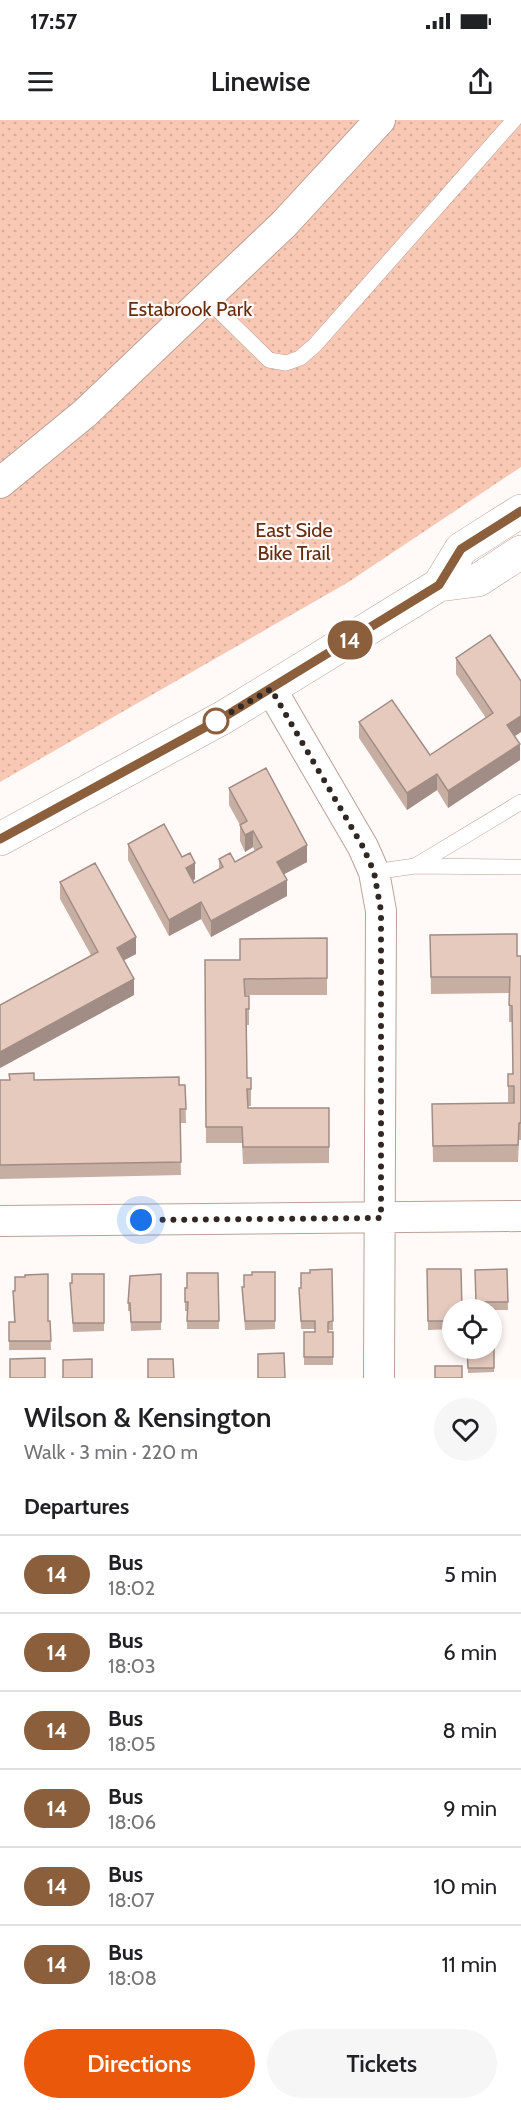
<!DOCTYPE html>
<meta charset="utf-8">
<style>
:root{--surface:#fff;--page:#f6f6f6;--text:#202124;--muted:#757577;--line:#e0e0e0;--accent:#ea580c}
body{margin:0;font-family:Cabin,sans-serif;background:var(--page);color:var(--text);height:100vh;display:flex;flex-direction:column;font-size:22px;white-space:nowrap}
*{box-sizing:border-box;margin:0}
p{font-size:20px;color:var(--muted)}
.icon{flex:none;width:33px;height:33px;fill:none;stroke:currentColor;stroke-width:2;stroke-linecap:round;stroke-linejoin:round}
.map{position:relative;height:1258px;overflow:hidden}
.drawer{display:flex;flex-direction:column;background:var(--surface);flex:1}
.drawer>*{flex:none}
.badge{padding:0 12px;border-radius:20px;font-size:21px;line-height:39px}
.tools{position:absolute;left:442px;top:1179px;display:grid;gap:12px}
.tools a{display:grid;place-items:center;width:60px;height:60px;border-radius:50%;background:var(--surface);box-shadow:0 3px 9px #0003;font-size:30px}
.you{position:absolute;width:30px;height:30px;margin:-15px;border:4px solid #fff;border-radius:50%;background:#1a73e8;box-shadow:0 0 0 9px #1a73e833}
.map>.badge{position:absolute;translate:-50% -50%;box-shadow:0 0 0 3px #fff}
h2{padding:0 24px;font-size:22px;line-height:54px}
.round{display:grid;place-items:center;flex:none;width:63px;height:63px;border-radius:32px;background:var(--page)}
.overview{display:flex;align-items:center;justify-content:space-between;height:102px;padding:0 24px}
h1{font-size:28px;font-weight:600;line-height:45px}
.action{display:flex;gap:12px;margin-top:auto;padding:12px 24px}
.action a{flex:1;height:69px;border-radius:36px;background:var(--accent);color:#fff;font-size:24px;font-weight:600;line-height:69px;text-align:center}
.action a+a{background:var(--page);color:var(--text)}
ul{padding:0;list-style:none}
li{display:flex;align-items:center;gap:18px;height:78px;padding:0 24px;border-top:2px solid var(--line)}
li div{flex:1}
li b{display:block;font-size:22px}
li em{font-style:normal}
li .badge{min-width:66px;font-weight:700;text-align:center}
.status{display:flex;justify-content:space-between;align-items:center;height:42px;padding:0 30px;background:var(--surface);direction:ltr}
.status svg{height:16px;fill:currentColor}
header{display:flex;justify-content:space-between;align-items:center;height:78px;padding:0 24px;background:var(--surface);font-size:27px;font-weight:600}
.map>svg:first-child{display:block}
.park{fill:url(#park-dots)}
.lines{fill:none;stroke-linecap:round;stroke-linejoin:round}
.lane-casing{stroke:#bca196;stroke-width:16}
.street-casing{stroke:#bca196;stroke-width:32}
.secondary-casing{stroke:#bca196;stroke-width:34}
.lane{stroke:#fff;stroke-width:15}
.street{stroke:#fff;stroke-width:30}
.secondary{stroke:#fff;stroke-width:33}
.wall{fill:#c6aea3}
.shaded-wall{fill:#a18d85}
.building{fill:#e6cabe;stroke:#a18d85;stroke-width:1.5}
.line-casing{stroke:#fff;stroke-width:14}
.line{stroke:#8b5e3c;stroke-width:9}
.walk{stroke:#312723;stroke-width:6;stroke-dasharray:0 10.8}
.stop-dot{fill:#fff;stroke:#8b5e3c;stroke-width:3}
.labels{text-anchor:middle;stroke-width:4.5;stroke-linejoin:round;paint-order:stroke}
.park-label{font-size:20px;fill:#672d10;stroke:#fff9f7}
</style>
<div class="status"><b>17:57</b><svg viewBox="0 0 49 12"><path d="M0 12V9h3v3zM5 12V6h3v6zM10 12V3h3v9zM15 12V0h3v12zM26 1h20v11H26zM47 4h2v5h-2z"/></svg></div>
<header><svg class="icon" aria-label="menu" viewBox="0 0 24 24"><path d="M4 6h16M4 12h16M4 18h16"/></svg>Linewise<svg class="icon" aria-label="share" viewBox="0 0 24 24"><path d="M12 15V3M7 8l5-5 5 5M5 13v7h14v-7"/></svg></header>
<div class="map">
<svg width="521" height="1258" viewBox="0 0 521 1258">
<defs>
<pattern id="park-dots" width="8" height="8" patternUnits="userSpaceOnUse" patternTransform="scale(1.5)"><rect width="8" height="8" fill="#f9c8b4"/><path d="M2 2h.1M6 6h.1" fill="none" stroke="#d6ac9a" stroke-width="1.8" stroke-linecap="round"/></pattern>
</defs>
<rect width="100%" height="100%" fill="#fff9f7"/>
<path class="park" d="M0,0h521v347l-174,116 -347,199z"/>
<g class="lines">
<g class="lane-casing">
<path id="lane" d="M206,178l63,62 17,3 14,-5 15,-13 199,-225
M415,746l106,-64
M374,752l41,-6 106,1"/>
</g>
<g class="street-casing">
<path id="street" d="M0,363l84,-69 200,-190 96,-104
M271,569l92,158 11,25 7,39 -2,467
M0,1101l521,-5"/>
</g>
<g class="secondary-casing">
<path id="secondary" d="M439,465l22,-36 60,-38
M0,719l224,-122 215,-132 39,-5 43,-28"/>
</g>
<use href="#lane" class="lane"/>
<use href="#street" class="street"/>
<use href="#secondary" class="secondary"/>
</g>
<path class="wall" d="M456,538l65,74 -6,4 5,24 -72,48 -11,-18 -30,20 -48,-72v-16l71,33 56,-37 -30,-44z
M229,668l78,74 -23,12 3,22 -76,41 -10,-18 -32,17 -41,-76v-16l67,35 -2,2 1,2 25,-14v-10l16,3 20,-11 -2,-4 -8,5 -5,-11v-16l-11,-20z
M60,762l76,72 -12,6 10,35 -134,73v-63l91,-50 -31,-56z
M430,815l87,21h4v184h-2l-1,22h-85l-1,-58 82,-1 -6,-1v-28h5l-1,-52h-3v-29l-78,1z
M327,818v57h-82v1h4v29h-3l1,53h4v28h-4l1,2h81v55l-86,1 -1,-21h-36l-1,-183h35z
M0,960h34l151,5 1,38h-6l1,52 -181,4z
M332,1149l1,61h-5v2h5v33h-29v-33h11v-3h-14l-2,-41h2l9,-15z
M427,1149l26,41v19l-25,1z
M507,1149l1,41h-32l-1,-40z
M275,1152v57l-30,1 -3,-43h2l8,-12z
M218,1153l1,56h-32v-18h-2v-15l2,-8z
M104,1154v57l-31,1 -3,-49z
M161,1154v56l-30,1 -1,-20h-2v-8z
M13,1171l35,30h2l1,29h-42v-28h5z
M494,1220v32l-26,1 -1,-25z"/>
<path class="shaded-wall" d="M521,596v16l-14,9v-16z
M520,624v16l-72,48v-17z
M437,654v16l-30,20v-17z
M253,711v16l-8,5v-17z
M307,725v17l-30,16v-16z
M195,743v16l-9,5v-16z
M287,760v16l-76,41v-16z
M201,782v17l-32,17v-16z
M136,817v17l-19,10v-16z
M134,859v16l-134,73v-16z"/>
<path class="building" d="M490,515l31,46v35l-14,9 13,19 -72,47 -11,-17 -30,19 -48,-71 33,-22 38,55 63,-42 -37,-55z
M266,648l41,77 -30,17 10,18 -76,41 -10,-19 -32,18 -41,-76 36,-20 18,33 8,-4 5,10 -9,5 8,15 29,-16 -4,-8 11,-6 5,9 27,-15 -9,-16 -8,4 -5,-10 7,-4 -18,-33z
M95,743l41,74 -19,11 17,31 -134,73v-47l98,-53 -38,-70z
M517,814v22h4v167h-2l-1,22 -85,1 -1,-42 82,-1v-17h-6v-12h5l-1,-68 -3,-1 1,-28h-79l-1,-42z
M327,818v40l-83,1 1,17h4v13h-3l1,69h4v11h-4l1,19h81v39h-86l-1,-20h-36l-1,-167h35v-21z
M34,953v7l145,-3v8h6l1,24h-6l1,53 -181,3v-85h10l-1,-6z
M332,1149l1,52 -5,1v10h5v25h-29v-25h11v-11h-14l-2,-33h2v-15h9v-3z
M427,1149h34l1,41h-9v11h-25z
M507,1149l1,33h-32l-1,-32z
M252,1152h23v49h-30l-3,-34h2v-12h8z
M187,1153h31l1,48h-32l1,-19h-3v-14h2z
M48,1154v47h2l1,20h-42v-19h6l-2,-31h2v-14h10v-2z
M72,1154h32v49h-31l-3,-40h2z
M161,1154v48h-30l-1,-19h-2l2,-27z
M492,1220h2v28h-26l-1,-20h25z
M284,1233l1,25h-27v-24z
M45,1238v20h-35v-19z
M92,1239v19h-29v-18z
M148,1239h25l1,19h-26z
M435,1246h27v12h-27z"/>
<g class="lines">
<g class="line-casing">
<path id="line" d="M0,719l224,-122 215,-132 22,-36 60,-38"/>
</g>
<use href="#line" class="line"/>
<path class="walk" d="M141,1100l240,-2v-307l-7,-39 -11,-25 -92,-158 -55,32"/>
</g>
<circle class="stop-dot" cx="216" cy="601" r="12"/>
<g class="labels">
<g class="park-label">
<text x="190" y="196">Estabrook Park</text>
<text x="294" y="417">East Side<tspan x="294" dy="23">Bike Trail</tspan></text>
</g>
</g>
</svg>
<div class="tools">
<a><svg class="icon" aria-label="locate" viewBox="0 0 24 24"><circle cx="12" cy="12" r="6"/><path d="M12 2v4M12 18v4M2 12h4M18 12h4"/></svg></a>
</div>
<div class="you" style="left:141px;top:1100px"></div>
<b class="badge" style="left:350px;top:520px;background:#8b5e3c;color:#fff">14</b>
</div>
<section class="drawer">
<div class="overview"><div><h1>Wilson &amp; Kensington</h1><p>Walk · 3 min · 220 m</p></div><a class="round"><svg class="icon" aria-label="heart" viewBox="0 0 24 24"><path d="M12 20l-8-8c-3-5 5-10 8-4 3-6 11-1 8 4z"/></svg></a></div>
<h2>Departures</h2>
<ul>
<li><span class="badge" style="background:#8b5e3c;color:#fff">14</span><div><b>Bus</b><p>18:02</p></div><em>5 min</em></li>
<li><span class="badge" style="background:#8b5e3c;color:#fff">14</span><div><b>Bus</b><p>18:03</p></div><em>6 min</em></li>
<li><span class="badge" style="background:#8b5e3c;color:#fff">14</span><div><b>Bus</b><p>18:05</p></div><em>8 min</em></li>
<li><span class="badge" style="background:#8b5e3c;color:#fff">14</span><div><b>Bus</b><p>18:06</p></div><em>9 min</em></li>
<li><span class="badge" style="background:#8b5e3c;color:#fff">14</span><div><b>Bus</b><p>18:07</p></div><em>10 min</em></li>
<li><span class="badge" style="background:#8b5e3c;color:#fff">14</span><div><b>Bus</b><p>18:08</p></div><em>11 min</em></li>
</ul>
<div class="action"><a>Directions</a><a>Tickets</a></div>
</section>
